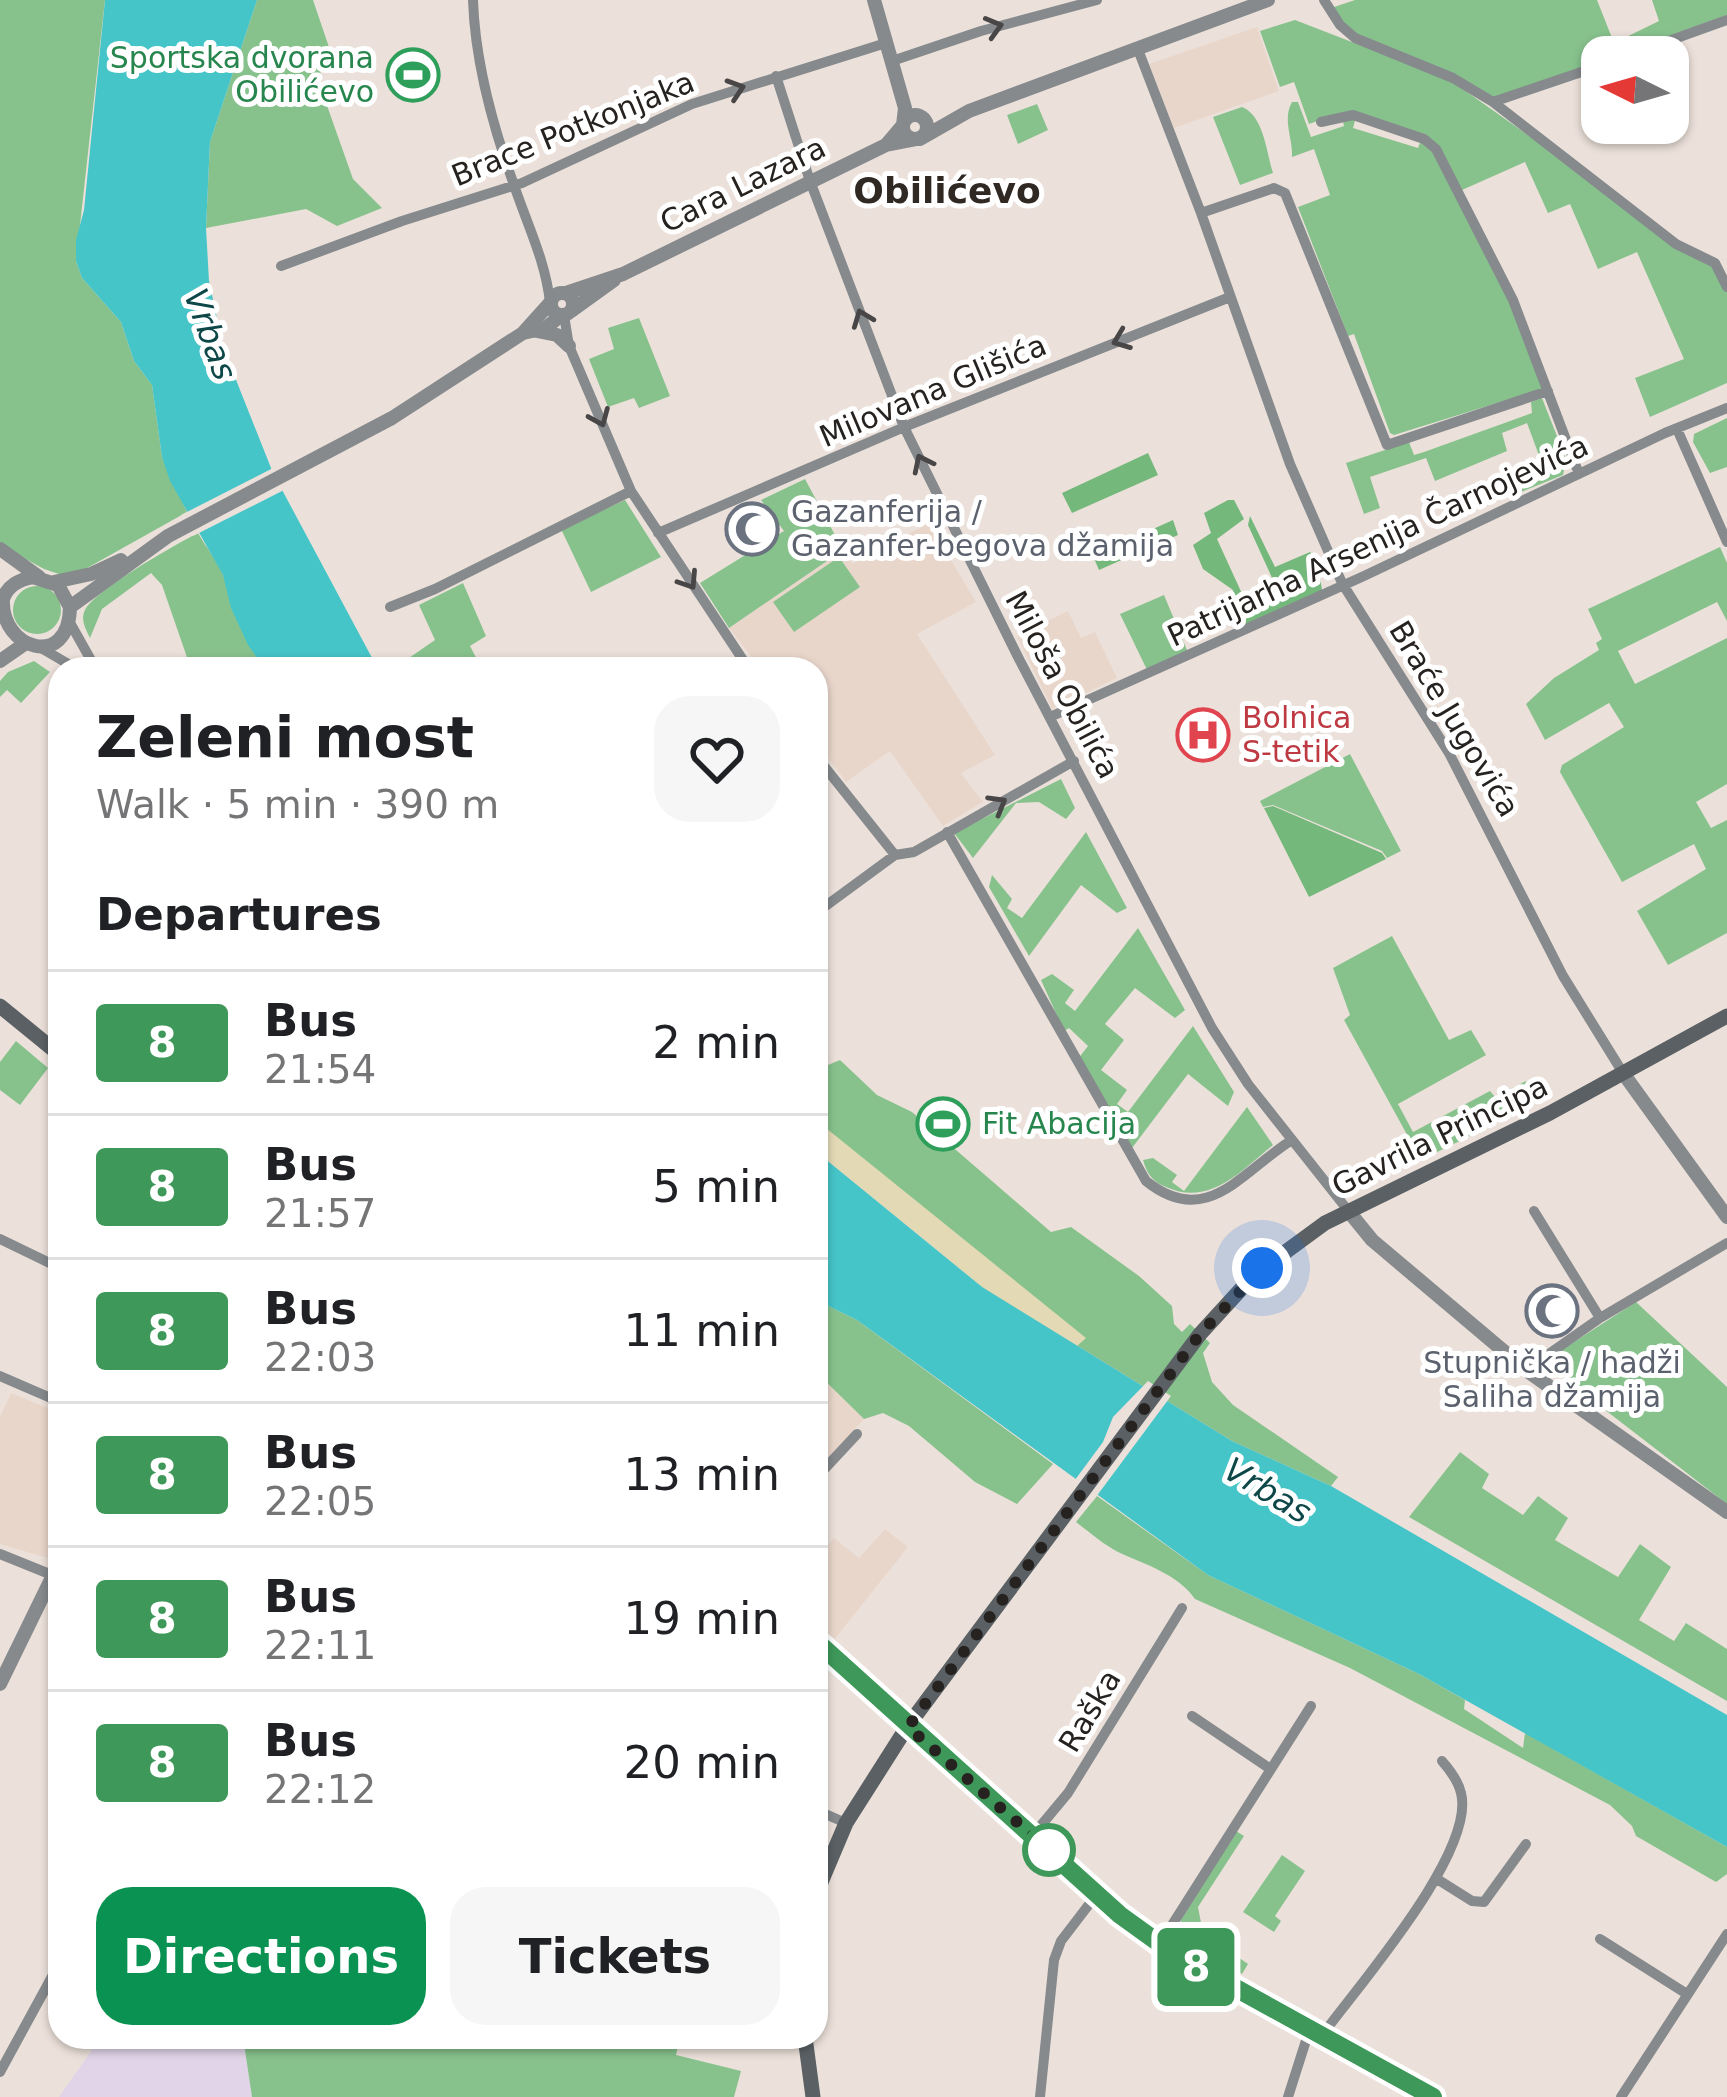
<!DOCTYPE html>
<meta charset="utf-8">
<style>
:root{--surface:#fff;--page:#f6f6f6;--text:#202124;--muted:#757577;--line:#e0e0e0;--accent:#099251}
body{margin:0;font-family:"DejaVu Sans",sans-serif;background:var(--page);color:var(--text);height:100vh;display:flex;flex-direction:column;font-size:45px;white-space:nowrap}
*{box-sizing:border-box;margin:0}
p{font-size:39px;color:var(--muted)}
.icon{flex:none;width:66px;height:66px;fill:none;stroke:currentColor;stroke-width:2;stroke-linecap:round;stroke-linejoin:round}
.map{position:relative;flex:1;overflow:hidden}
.side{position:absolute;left:48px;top:657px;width:780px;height:1392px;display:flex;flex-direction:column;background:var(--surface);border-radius:36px;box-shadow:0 3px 9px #0004}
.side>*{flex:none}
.badge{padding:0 24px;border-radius:9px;font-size:42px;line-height:78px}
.needle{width:78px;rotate:275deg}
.fabs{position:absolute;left:1581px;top:36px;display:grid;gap:24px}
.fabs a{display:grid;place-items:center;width:108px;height:108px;border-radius:24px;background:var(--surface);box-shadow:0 3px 9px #0004;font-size:60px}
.you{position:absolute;width:60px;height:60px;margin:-30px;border:9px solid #fff;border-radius:50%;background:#1a73e8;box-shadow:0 0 0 18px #1a73e833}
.map>.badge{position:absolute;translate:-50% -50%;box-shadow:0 0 0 6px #fff}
h2{padding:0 48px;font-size:45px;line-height:108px}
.round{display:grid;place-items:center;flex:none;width:126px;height:126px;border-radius:36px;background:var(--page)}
.overview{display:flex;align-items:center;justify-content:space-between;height:204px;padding:0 48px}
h1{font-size:57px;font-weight:800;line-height:90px}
.primary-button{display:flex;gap:24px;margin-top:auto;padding:24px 48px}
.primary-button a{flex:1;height:138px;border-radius:36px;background:var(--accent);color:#fff;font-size:48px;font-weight:800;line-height:138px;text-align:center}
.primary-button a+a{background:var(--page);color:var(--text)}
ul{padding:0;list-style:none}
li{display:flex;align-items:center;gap:36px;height:144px;padding:0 48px;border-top:3px solid var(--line)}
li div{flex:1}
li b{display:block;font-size:45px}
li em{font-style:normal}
li .badge{min-width:132px;font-weight:700;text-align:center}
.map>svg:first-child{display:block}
.built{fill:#e9d6cb}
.medical{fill:#e1d4e8}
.green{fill:#87c28d}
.forest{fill:#75b87c}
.sand{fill:#e3dab5}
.water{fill:#46c5c8}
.pier{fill:#ece1da}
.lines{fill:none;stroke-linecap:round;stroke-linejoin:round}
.minor{stroke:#868a8d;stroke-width:10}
.tertiary{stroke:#868a8d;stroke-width:14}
.secondary{stroke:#5a6064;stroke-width:15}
.oneway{stroke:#484646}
.line-casing{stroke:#fff;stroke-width:27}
.line{stroke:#3e9859;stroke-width:18}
.walk{stroke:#262220;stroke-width:12;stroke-dasharray:0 21.6}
.stop-dot{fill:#fff;stroke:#3e9859;stroke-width:6}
.labels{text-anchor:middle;stroke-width:10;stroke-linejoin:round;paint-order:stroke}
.leisure-label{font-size:30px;fill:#27864d;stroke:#fff;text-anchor:end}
.street-label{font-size:30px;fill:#262220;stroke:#fff}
.worship-label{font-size:30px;fill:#5b616d;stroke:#fff;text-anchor:start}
.health-label{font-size:30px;fill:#be3a42;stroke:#fff;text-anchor:start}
.water-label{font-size:33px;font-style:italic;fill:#0e4748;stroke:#fff}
.quarter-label{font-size:36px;font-weight:bold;fill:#302823;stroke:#fff}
</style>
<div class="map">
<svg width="1727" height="2097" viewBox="0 0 1727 2097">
<rect width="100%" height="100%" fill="#ece1da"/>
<path class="built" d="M1257,27l22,64 -105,37 -25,-64z
M929,523l47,79 -59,32 78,121 -34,18 22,29 -40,24 -53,-75 -44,31 -30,-41v-72h-55l-32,-41 114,-78 9,14z
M1068,611l13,27 14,-6 22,46 -65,31 -35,-73z
M816,1372l48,47 -48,53z
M11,1393l49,20v127l-13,18 -47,-14v-127z
M885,1529l23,18 -78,98 -14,-12v-73l18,-22 25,20z"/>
<path class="medical" d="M101,2037h142l9,60h-193z"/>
<path class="green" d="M0,0h105l-29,261 6,17 39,44 13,39 18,24 10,72 25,55 -107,60 -18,3 -18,-6 -44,-24z
M257,0h56l19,56 -11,13 -2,14 34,96 29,29 -45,18 -31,-17 -100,19 4,-86z
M1355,0h242l17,43 45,-22 -7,-21h75v15l-234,84 -137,-63 -14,-12 -8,-17z
M1295,20l155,60 264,187 13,25v91l-77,34 -15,-39 49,-19 -47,-107 -39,17 -28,-65 -22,9 -23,-51 -63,28 -29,-48 -93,-29 -31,11 -15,-42 -14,5 -20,-56z
M1292,102h6l13,35 33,-11 -2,-9h14l-3,11 65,20 3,-8 9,6 80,153 35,89 -151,47 -4,-2 -36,-99 -6,2 -50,-129 32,-12 -16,-46 -22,8c1,-19 -10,-37 0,-55z
M1037,104l11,26 -30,14 -11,-29z
M1242,107c22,9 24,44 31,66l-33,12 -27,-68z
M639,318l31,78 -31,12 -5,-10 -26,9 -19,-48 25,-10 -6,-21z
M1542,398l24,61 -3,16 -42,17v-3l26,-12 -20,-54 -25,10 5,18 -72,30 -9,-23 -56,19 10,31 -16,6 -18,-51 63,-21 5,13 10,-3 108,-39 -1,-11z
M1727,418v49l-17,6 -17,-31 1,-8z
M805,479l38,71 -114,78 -29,-45 84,-52 -23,-31z
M625,500l36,57 -70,35 -30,-63z
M198,533c8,14 20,29 26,44 14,39 16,57 41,92h-74l-29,-84 -11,-12 -49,36 -12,29c-4,-9 -10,-18 -5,-28 9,-19 91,-66 113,-77z
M1720,547l7,16v58l-10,-19 -99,49 17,33 92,-46v146l-31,18 15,26 16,-8v113l-59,32 -31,-54 69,-42 -12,-25 -72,38 -62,-110 2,-7 62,-38 -15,-24 -64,37 -19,-36 28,-26 45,-28 -3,-7 6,-4 -14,-30z
M839,557l21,30 -66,45 -21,-30z
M463,583l23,53 -16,10 12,23h-89l42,-29 -16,-35z
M13 610a24 24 0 1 1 48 0a24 24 0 1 1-48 0Z
M1164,595l25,60 -40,19 -29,-60z
M34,661l16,11 -29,31 -14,-13 -7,7v-16l8,-9z
M1350,754l51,97 -14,7 -5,-7 -109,-46 -10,2 -3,-6z
M1061,779l14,29 -9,11 -27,-17 -23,1 -43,55 -19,-25z
M1086,832l41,76 -10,5 -36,-28 -52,71 -40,-69 3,-12 20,24 -5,9 15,10z
M1138,928l47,82 -10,8 -40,-30 -30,36 19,16 -23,30 26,20 -10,14 11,8 65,-86 41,66 -6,14 -40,-32 -56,74 -54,-89 10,-13 -19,-18 -5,3 -23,-51 11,-6 22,16 -9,13 10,8z
M1392,936l57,104 22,-10 15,25 -88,49 15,28 77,-41 5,6 31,-16 13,21 -118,58 -77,-140 6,-5 -17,-47z
M16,1041l32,27 -28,37 -20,-15v-28z
M840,1060l37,35 35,17 139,120 20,-5 68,49 33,30 2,18 8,8 8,-8 20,19 -7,10 9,29 21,23 105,72 -7,9 -99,-45 -250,-154 -166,-140v-77z
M1247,1107l26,38c-32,26 -63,62 -107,42 -13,-5 -19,-13 -23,-27l10,-2 24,17 -5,7 12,9z
M816,1300l41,20 196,144 -36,40 -42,-22 -66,-56 -26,-13 -19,6 -48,-47z
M1636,1302l91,85v117l-184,-142z
M1460,1452l29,22 -7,14 41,27 15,-19 30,22 -13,22 63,37 22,-33 31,23 -32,53 35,21 12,-18 41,26v52l-318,-184z
M1097,1496l111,79 211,99 46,26 -1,9 59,39 2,-15 202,114v27l-11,8 -80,-46 -4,-10 -22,-21 -260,-137 -155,-69c-17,-25 -51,-35 -77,-47 -15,-8 -29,-20 -42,-30z
M1236,1831l8,5 -46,71 5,26 45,31 -6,10 -57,-33 -4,-21z
M1282,1855l23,16 -30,45 6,5 -7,11 -31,-20z
M243,2037h437l-4,18 65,16 -7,26h-482z"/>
<path class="forest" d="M1148,453l10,22 -86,38 -10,-20z
M1228,500h6l10,19 -27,20 32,70 24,-10 5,-8 -30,-66 2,-9 25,51 35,-15 7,7 5,31 -84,38 -5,-38 -30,-21 -10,-24 18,-12 -7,-20z
M1173,520l5,15 -79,35 -6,-14z
M1273,806l109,47 4,6 -77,38 -45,-89z"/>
<path class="sand" d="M816,1120l270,218 -9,8 -95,-59 -158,-129 -8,-11z"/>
<path class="water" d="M105,0h152l-47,142 -4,86 3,53 14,66 50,126 105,196h-113l-17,-24 -17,-37 -8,-33 -53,-94 -8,-24 -10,-72 -18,-24 -13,-39 -39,-44 -6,-17v-21l8,-30z
M816,1147l8,11 158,129 250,154 99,45 396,229v132l-308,-173 -211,-99 -351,-255 -41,-20z"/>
<path class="pier" d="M277,466l11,22 -95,48 -12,-21z
M1148,1381l23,15 -78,105 -21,-17 31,-42 10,-25z"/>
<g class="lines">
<path class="minor" d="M473,0c2,62 20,127 41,185 13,39 32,77 36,118
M1324,0l16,25 15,13 98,40 40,24 183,142 39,19 12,24
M1137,47l64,166 89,251 52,119 107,170 114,223 60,97
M1624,57l103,-37
M892,61l89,-30 116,-31
M776,76l34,105 94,246 114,230 194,371 36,56 102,129
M1493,102l109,-37
M1321,122l32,-7 71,24 12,10 77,151 66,174
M1201,213l73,-25 11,5 102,252 161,-54
M281,266l121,-45 120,-38 170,-79 194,-61
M564,315l5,31 62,145 118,178
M1677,429l50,113
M658,533l251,-108 321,-128
M390,607l45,-18 196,-98
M69,621l27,48
M41,648l36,21
M1050,717l314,-141 301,-143 62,-25
M816,756l79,99 19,-3 160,-91
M947,832l199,349c61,49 96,-10 146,-41
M816,913l79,-58
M1534,1211l66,107
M0,1239l60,29
M1526,1370l74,-52 127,-75
M0,1376l60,26
M816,1478l41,-44
M0,1554l52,21
M1192,1716l77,52
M816,1810l30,13
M1033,1835l35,-42 114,-185
M1437,1879l35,22 12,1 42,-58
M1600,1939l87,55
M1160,1944l151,-238
M1323,2034c35,-48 153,-182 138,-241 -3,-13 -11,-23 -19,-32
M0,2072l60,-110
M1040,2097l14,-137 7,-19 36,-47
M1288,2097l22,-69
M1621,2097l106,-163"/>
<path class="tertiary" d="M874,0l31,108 -2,17 -17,20
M903 127a12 12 0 1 1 24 0a12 12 0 1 1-24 0Z
M920,139l49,-28 299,-111
M551 304a11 11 0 1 1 22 0a11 11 0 1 1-22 0Z
M566,293l57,-19 263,-129 31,-6
M571,311l43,-31
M537,331l20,4 12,11
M523,333l23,-5 15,-13
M0,549l39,28
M54,582l37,-8 30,-14
M70,607l-12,-22 -25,-8c-14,3 -25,8 -30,22 -3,50 66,72 67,8l98,-71 224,-118 131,-85 27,-30
M0,661l23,-16
M1623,1073l104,144
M1350,1213l22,27 154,130 201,142
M0,1684l60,-123"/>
<path class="secondary" d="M0,1006l60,49
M816,1641l304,274c98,70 207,124 313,182
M816,1894l30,-71 61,-96 293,-393 54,-59 71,-52 225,-110 177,-97
M805,2037l8,60"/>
</g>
<defs><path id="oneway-chevron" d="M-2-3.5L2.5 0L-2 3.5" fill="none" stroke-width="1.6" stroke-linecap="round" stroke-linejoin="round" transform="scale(3)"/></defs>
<g class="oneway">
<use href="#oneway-chevron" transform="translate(994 27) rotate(-16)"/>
<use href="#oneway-chevron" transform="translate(736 89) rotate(-18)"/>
<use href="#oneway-chevron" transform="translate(862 318) rotate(-111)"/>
<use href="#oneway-chevron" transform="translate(1121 340) rotate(159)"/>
<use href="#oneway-chevron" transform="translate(600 418) rotate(67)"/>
<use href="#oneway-chevron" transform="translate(922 463) rotate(-116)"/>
<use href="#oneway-chevron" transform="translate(689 581) rotate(57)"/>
<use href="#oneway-chevron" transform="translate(998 804) rotate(-30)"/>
</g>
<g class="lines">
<g class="line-casing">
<path id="line" d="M816,1641l304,274 54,39 259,143"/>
</g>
<use href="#line" class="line"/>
<path class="walk" d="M1049,1850l-141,-123 292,-393 62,-66"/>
</g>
<defs>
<g id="stadium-ring" transform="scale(2.7)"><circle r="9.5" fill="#fff" stroke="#2e9e5b" stroke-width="1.5"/><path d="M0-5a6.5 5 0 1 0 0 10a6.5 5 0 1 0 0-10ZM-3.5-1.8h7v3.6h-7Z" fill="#2e9e5b"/></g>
<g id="mosque-ring" transform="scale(2.7)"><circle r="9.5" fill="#fff" stroke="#6b7280" stroke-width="1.5"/><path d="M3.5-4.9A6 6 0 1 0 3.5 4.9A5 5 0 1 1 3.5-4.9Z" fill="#6b7280"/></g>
<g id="hospital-ring" transform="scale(2.7)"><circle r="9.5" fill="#fff" stroke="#e0444e" stroke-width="1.5"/><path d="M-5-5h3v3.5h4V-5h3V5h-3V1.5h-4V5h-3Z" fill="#e0444e"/></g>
</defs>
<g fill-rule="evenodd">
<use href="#stadium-ring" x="413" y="75"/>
<use href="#mosque-ring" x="752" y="529"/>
<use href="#hospital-ring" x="1203" y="735"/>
<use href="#stadium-ring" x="943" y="1124"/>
<use href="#mosque-ring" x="1552" y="1311"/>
</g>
<circle class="stop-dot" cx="1049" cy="1850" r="24"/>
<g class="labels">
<g class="leisure-label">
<text x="374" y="68">Sportska dvorana<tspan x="374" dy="34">Obilićevo</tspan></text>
<text x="982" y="1134" text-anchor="start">Fit Abacija</text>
</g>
<g class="street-label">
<text transform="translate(573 129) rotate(-22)" y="10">Brace Potkonjaka</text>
<text transform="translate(743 185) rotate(-26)" y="10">Cara Lazara</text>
<text transform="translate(933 391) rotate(-23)" y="10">Milovana Glišića</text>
<text transform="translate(1378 541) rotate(-25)" y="10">Patrijarha Arsenija Čarnojevića</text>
<text transform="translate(1062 685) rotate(62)" y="10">Miloša Obilića</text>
<text transform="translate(1454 719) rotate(59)" y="10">Braće Jugovića</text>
<text transform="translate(1440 1136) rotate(-26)" y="10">Gavrila Principa</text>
<text transform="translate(1090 1711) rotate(-59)" y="10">Raška</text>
</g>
<g class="worship-label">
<text x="791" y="522">Gazanferija /<tspan x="791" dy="34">Gazanfer-begova džamija</tspan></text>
<text x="1552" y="1373" text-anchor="middle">Stupnička / hadži<tspan x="1552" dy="34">Saliha džamija</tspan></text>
</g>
<g class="health-label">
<text x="1242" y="728">Bolnica<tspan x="1242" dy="34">S-tetik</tspan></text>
</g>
<g class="water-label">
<text transform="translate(211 334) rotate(70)" y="12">Vrbas</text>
<text transform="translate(1268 1490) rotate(31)" y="12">Vrbas</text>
</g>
<g class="quarter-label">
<text x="947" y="203">Obilićevo</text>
</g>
</g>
</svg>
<div class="fabs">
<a><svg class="needle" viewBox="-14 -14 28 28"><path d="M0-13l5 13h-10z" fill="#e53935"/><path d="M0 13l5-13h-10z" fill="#757577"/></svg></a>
</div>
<div class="you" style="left:1262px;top:1268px"></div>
<b class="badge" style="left:1196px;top:1967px;background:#3e9859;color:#fff">8</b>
<section class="side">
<div class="overview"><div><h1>Zeleni most</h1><p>Walk · 5 min · 390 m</p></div><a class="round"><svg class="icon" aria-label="heart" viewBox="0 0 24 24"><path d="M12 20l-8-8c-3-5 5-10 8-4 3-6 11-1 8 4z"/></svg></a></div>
<h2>Departures</h2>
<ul>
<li><span class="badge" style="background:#3e9859;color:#fff">8</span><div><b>Bus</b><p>21:54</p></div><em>2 min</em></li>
<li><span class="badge" style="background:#3e9859;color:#fff">8</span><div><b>Bus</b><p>21:57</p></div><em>5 min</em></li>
<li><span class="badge" style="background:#3e9859;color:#fff">8</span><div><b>Bus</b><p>22:03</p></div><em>11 min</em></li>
<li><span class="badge" style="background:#3e9859;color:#fff">8</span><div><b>Bus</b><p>22:05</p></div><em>13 min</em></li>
<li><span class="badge" style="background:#3e9859;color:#fff">8</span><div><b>Bus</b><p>22:11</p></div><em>19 min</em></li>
<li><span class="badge" style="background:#3e9859;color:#fff">8</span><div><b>Bus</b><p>22:12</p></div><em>20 min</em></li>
</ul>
<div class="primary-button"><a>Directions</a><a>Tickets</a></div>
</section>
</div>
